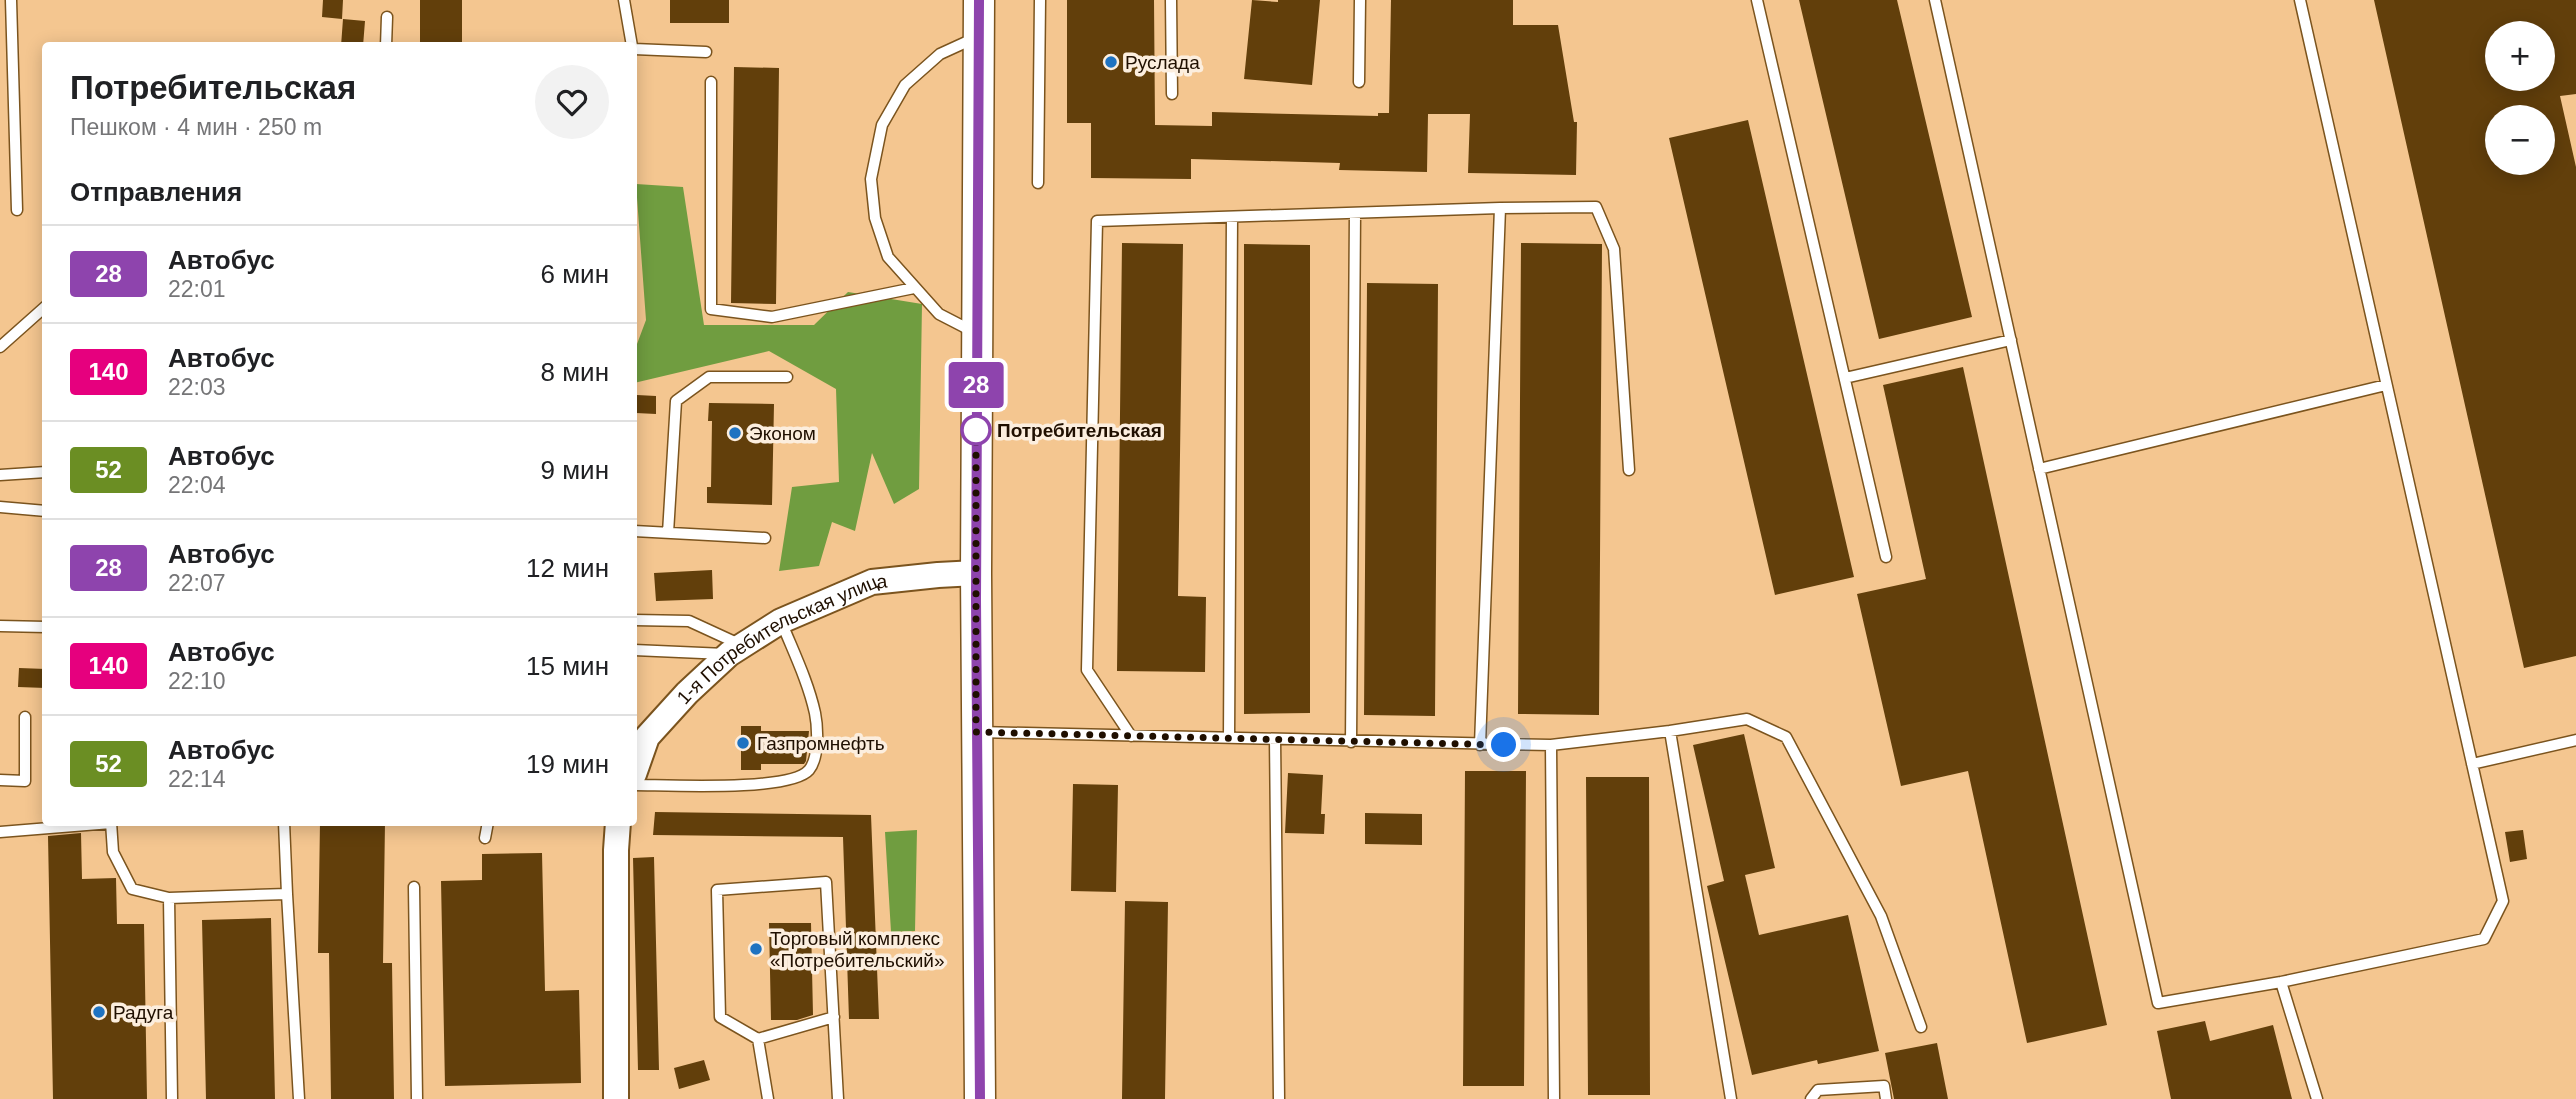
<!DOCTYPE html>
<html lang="ru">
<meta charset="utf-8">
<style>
:root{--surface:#fff;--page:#f2f2f2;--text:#202124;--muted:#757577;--line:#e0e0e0}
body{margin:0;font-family:Arial,sans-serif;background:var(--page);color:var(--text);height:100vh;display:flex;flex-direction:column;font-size:26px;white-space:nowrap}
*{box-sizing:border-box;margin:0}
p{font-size:23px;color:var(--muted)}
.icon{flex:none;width:38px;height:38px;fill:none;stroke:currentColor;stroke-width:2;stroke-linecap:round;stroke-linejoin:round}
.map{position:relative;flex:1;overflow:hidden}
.panel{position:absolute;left:42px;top:42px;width:595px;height:784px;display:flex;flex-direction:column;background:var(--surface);border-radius:7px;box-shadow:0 4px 18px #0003}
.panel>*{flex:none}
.badge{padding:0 14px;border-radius:5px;font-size:24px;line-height:46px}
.buttons{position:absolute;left:2485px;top:21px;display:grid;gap:14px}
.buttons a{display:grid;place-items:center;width:70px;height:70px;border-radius:50%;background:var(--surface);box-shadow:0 4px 18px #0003;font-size:35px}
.you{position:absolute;width:35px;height:35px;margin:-18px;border:5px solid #fff;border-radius:50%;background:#1a73e8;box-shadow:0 0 0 10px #1a73e833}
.map>.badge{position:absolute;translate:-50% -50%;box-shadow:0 0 0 4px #fff}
h2{padding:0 28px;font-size:26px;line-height:63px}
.round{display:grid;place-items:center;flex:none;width:74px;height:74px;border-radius:37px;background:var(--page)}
.head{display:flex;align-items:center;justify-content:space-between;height:119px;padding:0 28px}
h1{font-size:33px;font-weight:700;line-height:52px}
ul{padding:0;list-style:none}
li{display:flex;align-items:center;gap:21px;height:98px;padding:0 28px;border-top:2px solid var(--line)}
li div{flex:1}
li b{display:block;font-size:26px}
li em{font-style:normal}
li .badge{min-width:77px;font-weight:700;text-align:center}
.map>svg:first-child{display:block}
.forest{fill:#709d40}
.building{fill:#623f0b;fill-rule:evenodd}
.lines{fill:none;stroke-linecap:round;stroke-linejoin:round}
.service-casing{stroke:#7b541e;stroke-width:13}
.tertiary-casing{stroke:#7b541e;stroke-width:28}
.primary-casing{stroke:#7b541e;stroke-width:33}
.service{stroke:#fff;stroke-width:10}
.tertiary{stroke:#fff;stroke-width:24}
.primary{stroke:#fff;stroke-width:30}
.line-casing{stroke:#fff;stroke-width:16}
.line{stroke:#8e44ad;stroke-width:10}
.walk{stroke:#1f0f00;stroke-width:7;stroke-dasharray:0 12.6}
.poi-dot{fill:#1f73c1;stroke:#fceede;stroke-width:2.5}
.stop-dot{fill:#fff;stroke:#8e44ad;stroke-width:3.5}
.labels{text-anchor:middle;stroke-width:7;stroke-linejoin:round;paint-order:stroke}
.poi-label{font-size:19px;fill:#1f0f00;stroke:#fceede;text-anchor:start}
.stop-label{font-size:19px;font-weight:bold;fill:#1f0f00;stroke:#fceede;text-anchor:start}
.street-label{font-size:19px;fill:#1f0f00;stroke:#fceede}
</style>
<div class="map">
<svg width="2576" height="1099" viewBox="0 0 2576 1099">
<rect width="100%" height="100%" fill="#f4c690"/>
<path class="forest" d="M636,184l47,3 21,138h110l34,-33 74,12 -3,185 -25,15 -22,-51 -17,78 -23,-9 -13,44 -40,5 13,-84 47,-5 -3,-93 -67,-38 -135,32v-31l12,-32z
M917,830l-2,101 -24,1 -6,-100z"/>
<path class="building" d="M323,0h20l-1,19 -20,-2z
M420,0h42v46h-42z
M670,0h59v23h-59z
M1067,0h87l1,125 57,1v-14l166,4v-3h11l2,-113h122v25h45l16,97h3l-1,53 -108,-2 2,-59h-42l-1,58 -88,-2 1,-7 -149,-4v20l-100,-1v-55h-24z
M1252,0l26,2v-2h42l-8,85 -68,-6z
M1799,0h98l75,317 -93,22z
M2374,0h202v94l-16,2 16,71v489l-52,12zM2497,33h46v46h-46zM2497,117h46v46h-46z
M343,19l22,2 -2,25h-22z
M734,67l45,1 -3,236 -45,-1z
M1748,120l106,457 -79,18 -106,-457z
M1122,243l61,1 -5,352 28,1 -1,75 -88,-1z
M1521,243l81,1 -3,471 -81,-1z
M1244,244l66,1v468l-66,1z
M1367,283l71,1 -3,432 -71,-1z
M1963,367l144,658 -80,18 -59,-272 -67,15 -44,-192 69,-15 -43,-194z
M637,395l19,1v18l-20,-1z
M709,403l65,1 -2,101 -65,-2v-16h4l1,-66h-4z
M712,570l1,29 -57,2 -2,-28z
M19,668l27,1v19l-28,-1z
M741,726h20v5h48l-3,30 -2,3h-43v6h-20z
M1744,734l31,134 -30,7 14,60 89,-20 31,136 -61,13 -1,-4 -65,15 -45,-189 17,-5 -31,-136z
M1465,771h61l-2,315h-61z
M1288,773l35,2 -2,39h4l-1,20 -39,-1z
M1586,777h63l1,318h-62z
M1073,784l45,1 -2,107 -45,-1z
M655,812l216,3 8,204h-30l-6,-182 -190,-2z
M1365,813l57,1v31l-57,-1z
M320,822h65l-2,141h9l2,136h-63l-2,-146h-11z
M2523,830l4,29 -17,3 -5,-30z
M81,833l1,46 34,-1 1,46h27l3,175h-94l-5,-263z
M542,853l3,138 34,-1 2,93 -136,3 -4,-205 41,-1v-26z
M654,857l5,213h-21l-5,-212z
M1125,901l43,1 -3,197h-43z
M271,918l4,181h-69l-4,-179z
M769,923h42l2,92 -16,5h-26z
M2205,1021l5,20 63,-16 19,74h-121l-14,-68z
M1937,1043l11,56h-54l-9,-46z
M704,1060l6,20 -31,9 -5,-21z"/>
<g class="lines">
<g class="service-casing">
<path id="service" d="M11,0l6,210
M624,0l8,46
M1171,0l1,94
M1757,0l129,557
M1935,0l223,1003 123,-21 203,-43 19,-38 -203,-901
M386,46l1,-29
M634,49l72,3
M711,82v227l61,8 142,-29
M1359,82l1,-82
M1038,183l2,-183
M972,331l-33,-17 -51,-57 -13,-39 -4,-39 11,-54 23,-40 35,-31 35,-16
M0,347l46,-41
M1845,378l166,-38
M2039,469l347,-84
M0,475l46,-3
M0,507l46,4
M634,531l131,7
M668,533l8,-132 33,-24h78
M634,620l55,1 50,23
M0,626l46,1
M634,650l91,4
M1670,731l61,368
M979,732l572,13 119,-14 77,-12 39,18 95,179 40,111
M1131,736l-44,-66 10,-449 403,-13 96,-1 18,42 15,221
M1229,738l3,-521
M1275,739l4,360
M1351,742l4,-529
M1480,745l20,-537
M1551,745l3,354
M2472,764l104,-24
M0,780l25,1v-64
M634,785c32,0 156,7 175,-15 10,-12 9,-42 6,-57 -7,-32 -22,-62 -34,-92
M111,822l2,30 19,37 37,9
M284,822l3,72
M0,832l111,-9
M485,838l3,-16
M414,887l3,212
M2281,982l36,117
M758,1039l76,-22
M172,1099l-3,-201 118,-4 12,205
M768,1099l-10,-60 -38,-22 -3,-127 109,-8 12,217
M1811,1099l7,-9 66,-4 2,13"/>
</g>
<g class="tertiary-casing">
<g id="tertiary">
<path id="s1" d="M634,774l13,-37 40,-44 42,-39 52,-33 91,-39 66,-7 38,-2"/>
<path d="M616,1099v-249l2,-28"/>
</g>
</g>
<g class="primary-casing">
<path id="primary" d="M979,0l-3,573 4,526"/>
</g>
<use href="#service" class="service"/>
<use href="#tertiary" class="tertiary"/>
<use href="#primary" class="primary"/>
</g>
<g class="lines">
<g class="line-casing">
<path id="line" d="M979,0l-3,600 4,499"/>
</g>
<use href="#line" class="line"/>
<path class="walk" d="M976,430v302l528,13"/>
</g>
<g class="poi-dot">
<circle cx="1111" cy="62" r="7"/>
<circle cx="735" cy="433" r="7"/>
<circle cx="743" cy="743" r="7"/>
<circle cx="756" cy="949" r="7"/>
<circle cx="99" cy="1012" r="7"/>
</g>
<circle class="stop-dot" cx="976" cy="430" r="14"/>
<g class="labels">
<g class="poi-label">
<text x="1125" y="69">Руслада</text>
<text x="749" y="440">Эконом</text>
<text x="757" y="750">Газпромнефть</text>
<text x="770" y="945">Торговый комплекс<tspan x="770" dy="22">«Потребительский»</tspan></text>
<text x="113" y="1019">Радуга</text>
</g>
<g class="stop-label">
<text x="997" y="437">Потребительская</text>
</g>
<g class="street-label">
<text dy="7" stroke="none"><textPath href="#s1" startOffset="210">1-я Потребительская улица</textPath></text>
</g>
</g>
</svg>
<div class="buttons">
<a>+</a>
<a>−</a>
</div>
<div class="you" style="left:1504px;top:745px"></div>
<b class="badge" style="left:976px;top:385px;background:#8e44ad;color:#fff">28</b>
<section class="panel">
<div class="head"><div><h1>Потребительская</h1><p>Пешком · 4 мин · 250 m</p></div><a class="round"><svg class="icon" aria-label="heart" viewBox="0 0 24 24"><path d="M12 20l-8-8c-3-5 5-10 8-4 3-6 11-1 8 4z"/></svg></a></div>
<h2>Отправления</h2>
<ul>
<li><span class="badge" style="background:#8e44ad;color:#fff">28</span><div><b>Автобус</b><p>22:01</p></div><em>6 мин</em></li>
<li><span class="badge" style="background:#e6007e;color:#fff">140</span><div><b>Автобус</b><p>22:03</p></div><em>8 мин</em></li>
<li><span class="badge" style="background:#6b8e23;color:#fff">52</span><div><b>Автобус</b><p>22:04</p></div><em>9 мин</em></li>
<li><span class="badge" style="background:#8e44ad;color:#fff">28</span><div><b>Автобус</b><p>22:07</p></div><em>12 мин</em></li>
<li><span class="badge" style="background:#e6007e;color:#fff">140</span><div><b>Автобус</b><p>22:10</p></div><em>15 мин</em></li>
<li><span class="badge" style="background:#6b8e23;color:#fff">52</span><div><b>Автобус</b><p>22:14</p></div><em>19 мин</em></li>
</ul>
</section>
</div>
